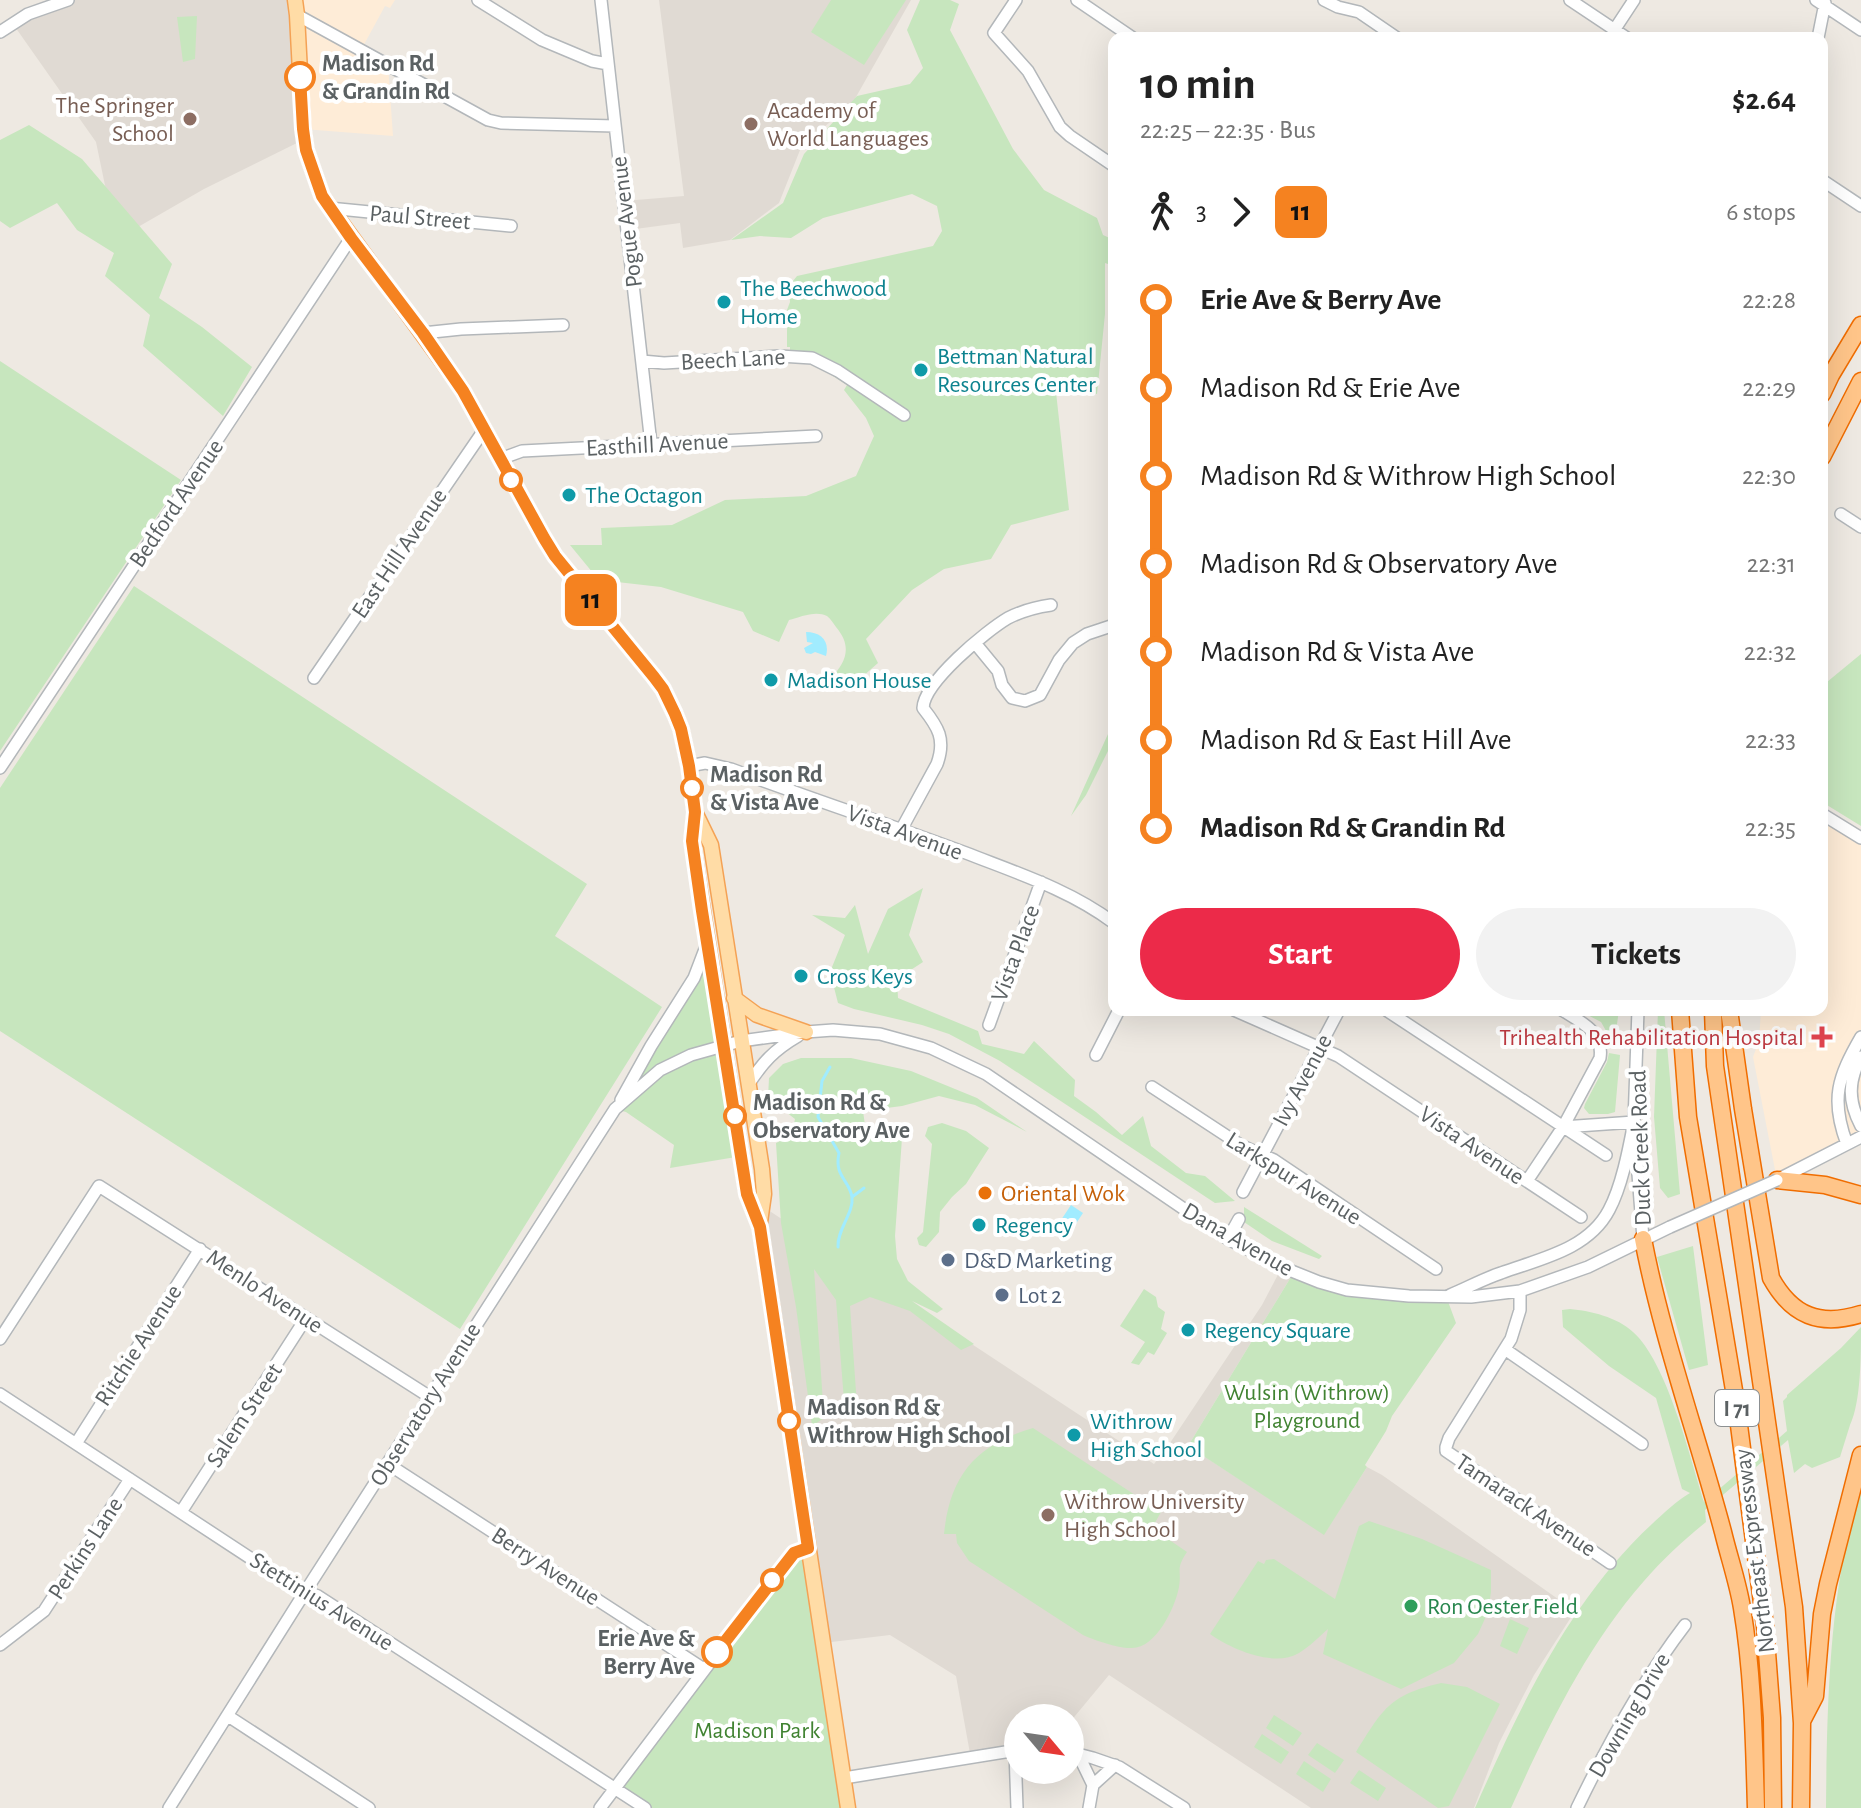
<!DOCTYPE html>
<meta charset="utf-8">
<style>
:root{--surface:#fff;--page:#f2f2f2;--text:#222;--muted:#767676;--accent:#ec2a49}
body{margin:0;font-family:"Alegreya Sans",sans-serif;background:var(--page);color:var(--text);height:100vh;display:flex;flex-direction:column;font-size:30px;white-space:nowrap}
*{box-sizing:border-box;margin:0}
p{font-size:26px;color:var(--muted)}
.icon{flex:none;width:44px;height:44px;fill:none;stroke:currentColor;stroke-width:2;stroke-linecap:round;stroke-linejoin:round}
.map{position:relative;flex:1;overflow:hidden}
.drawer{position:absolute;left:1108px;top:32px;width:720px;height:984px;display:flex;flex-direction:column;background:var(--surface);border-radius:16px;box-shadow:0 8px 32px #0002}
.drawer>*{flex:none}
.badge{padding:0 16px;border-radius:12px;font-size:28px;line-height:52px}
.needle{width:52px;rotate:119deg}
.fabs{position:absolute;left:1004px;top:1704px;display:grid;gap:16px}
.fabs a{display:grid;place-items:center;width:80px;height:80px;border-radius:50%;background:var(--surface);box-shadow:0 8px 32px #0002;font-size:40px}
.map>.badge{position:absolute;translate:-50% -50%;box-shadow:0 0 0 4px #fff}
.legs{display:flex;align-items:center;gap:12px;height:88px;padding:0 32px;font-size:26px}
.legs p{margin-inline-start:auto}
.summary{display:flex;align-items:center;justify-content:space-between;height:136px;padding:0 32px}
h1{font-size:44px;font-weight:600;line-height:60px}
.action{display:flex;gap:16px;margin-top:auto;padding:16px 32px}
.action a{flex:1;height:92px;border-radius:48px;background:var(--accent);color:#fff;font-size:32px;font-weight:600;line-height:92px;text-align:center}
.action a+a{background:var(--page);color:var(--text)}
ul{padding:0 32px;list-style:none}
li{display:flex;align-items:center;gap:28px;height:88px;font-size:30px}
li i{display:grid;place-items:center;width:12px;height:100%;margin:0 10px;background:currentColor}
li i::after{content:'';width:20px;height:20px;margin:-10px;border:6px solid;border-radius:50%;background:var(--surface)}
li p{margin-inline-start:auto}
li:first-child i{background:linear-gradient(#0000 50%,currentColor 0)}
li:last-child i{background:linear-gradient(currentColor 50%,#0000 0)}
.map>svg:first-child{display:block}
.commercial{fill:#feecd7}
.education{fill:#e0dad3}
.green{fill:#c7e6be}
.water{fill:#a1ecff}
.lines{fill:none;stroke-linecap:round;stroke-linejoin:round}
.stream{stroke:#a1ecff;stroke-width:3}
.minor-casing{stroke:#b3b7ba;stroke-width:14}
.major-casing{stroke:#f4a255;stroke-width:17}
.highway-casing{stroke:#f06d00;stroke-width:19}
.minor{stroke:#fff;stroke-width:11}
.major{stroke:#ffdca6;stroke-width:14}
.highway{stroke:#ffc589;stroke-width:16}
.minor-bridge-casing{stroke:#b3b7ba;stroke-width:14;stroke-linecap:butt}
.minor-bridge{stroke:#fff;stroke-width:11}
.line-1-casing{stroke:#fff;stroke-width:18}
.line-1{stroke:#f58220;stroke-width:12}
.stop-1-dot{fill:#fff;stroke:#f58220;stroke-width:4}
.education-dot{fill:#8d6e63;stroke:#fff;stroke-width:3}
.culture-dot{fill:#0f9aa8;stroke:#fff;stroke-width:3}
.health-dot{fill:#e0444e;stroke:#fff;stroke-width:3}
.food-dot{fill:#e8710a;stroke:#fff;stroke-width:3}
.service-dot{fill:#5c6f8a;stroke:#fff;stroke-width:3}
.leisure-dot{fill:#2e9e5b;stroke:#fff;stroke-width:3}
.labels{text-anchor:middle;stroke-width:8;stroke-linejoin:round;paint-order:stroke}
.shield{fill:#fff;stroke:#8c9092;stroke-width:2}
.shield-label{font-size:22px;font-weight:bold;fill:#5b6163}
.stop-label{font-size:24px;font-weight:bold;fill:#5b6163;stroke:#fff;text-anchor:start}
.education-label{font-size:24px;fill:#785e54;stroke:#fff;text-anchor:start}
.street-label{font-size:24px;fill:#5b6163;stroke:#fff}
.culture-label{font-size:24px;fill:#0d838f;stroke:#fff;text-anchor:start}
.health-label{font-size:24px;fill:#be3a42;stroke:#fff;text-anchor:end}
.food-label{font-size:24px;fill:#c56008;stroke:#fff;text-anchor:start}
.service-label{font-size:24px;fill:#4e5e75;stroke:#fff;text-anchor:start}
.park-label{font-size:24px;fill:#418332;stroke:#fff}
.leisure-label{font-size:24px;fill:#27864d;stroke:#fff;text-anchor:start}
</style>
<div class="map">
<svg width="1861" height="1808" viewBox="0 0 1861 1808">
<rect width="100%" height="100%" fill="#eee9e2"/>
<path class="commercial" d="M295,0h100l-5,8 -5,-2 -24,44 27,15 5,71 -90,-7z
M1822,814l39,24v299l-84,43 -24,-123 6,-16 2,-31h61z"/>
<path class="education" d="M68,0h227l10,139 -101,50 -73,42 -24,-36 -11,-53 -83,-118z
M659,0h252l-59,104 -50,41 -23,58 -49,37 -47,8 -3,-25 -52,7 -4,-29 60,-5z
M762,1206l392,258 16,-21 92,-138 20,-38 12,5 -106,174 136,88 43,-67 15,8 193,136 -41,64 -35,68 -25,65h-163l-202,-133 -39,47v-4h-52v32l-47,9 -15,-83 -66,-41 -67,8z"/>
<path class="green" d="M831,0h75l-42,65 -53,-33z
M920,0h30l9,4 -9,26 63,119 31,41 53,28 6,17 11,5v26l-9,-3v51l-8,80 -42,-11 14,127 -58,15 -20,34 -47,10 -32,21 -46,49 12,24 -24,21 -23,-6c16,-17 21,-32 5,-51 -3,-4 -5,-8 -9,-11 -11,-6 -27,1 -38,4l-10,22 -26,-11 -10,-19 -82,-25 -44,-5 -6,13 -41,-50h32l-1,-17 71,-3 53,-25 81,-4 50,-20 18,-40 -8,-18 -22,-28 3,-5 -36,-23 -21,1 -1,-2 -134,8 -1,-12 136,-7v-3h-3v-37l3,-8 -1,-16 8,-10 136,-30 9,-15 -5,-25 -25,-12 -89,24 -32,20 -31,-2 -29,4 52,-37 21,-49 53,-58 53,-12 13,-16 -16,-38z
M197,16l-2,43 -12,3 -6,-45z
M29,125l53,34 90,105 -13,34 43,29 50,40 -29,49 -80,-70 7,-31 -45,-39 9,-23 -37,-23 -20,-27 -47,25 -10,-7v-81z
M0,361l181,119 -181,271z
M134,586l453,298 -32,52 107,71 -202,322 -460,-298v-243z
M1861,654v172l-39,-24v-123l5,3z
M1114,708v31l-28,56 -15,21 37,-82z
M923,888l-14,47 14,27 -26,17 1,19 80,33 4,13 42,10 10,-13 41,39 -1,16 22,16 26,23 21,-19 8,30 35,27 19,3 30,25 -20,2 -215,-142 -51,-27 -27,-9 -68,-16 -16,-6 -8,-31 15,-37 -33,-20 33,3 10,-13 13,49 20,-45z
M707,943l35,213 -72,12 4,-23 -48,-33 -11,-3z
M1619,1010l-5,35 -13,-23 -21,-11z
M1658,1010h6l16,184 -12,4 -8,-10 -6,-71z
M1609,1053l11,2 -5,57 -7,2h-19l-5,-6 1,-4 22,-42z
M801,1058h50l60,13 66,27 50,34 -52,-27 -36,-9 -37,10 -39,5 4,28 23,-6v10l12,-5 -7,98 2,23 11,22 35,28 -6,4 -25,-12 62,43 -13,6 -51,-39 -40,-14 -20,9 7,100 -12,7 -9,-113 -22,-31 10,149 -12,8 -16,-119 -15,-84 -5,-80 15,-7 4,-17 -27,-21 1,-20 14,-14z
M942,1123l24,8 23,17 -23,36 -14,13 -12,15 -1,20 -13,15 -7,-2 -2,-7 6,-6 9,-88 -7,-8 3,-9z
M1244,1207l78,49 -3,3 -47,-18 -28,-19z
M1693,1246l15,119 -19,5 -32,-113z
M1294,1272l25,10 127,14 10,27 -64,93 -6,15 -21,34 2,2 -43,68 -136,-89z
M1144,1289l12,8 2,10 7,5 -4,17 6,4 -13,22 -6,-3 -9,13 -8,-2 14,-21 -25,-16z
M1570,1309c21,2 47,8 63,23 34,30 57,125 71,170l83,-71 -4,-30 4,-4v-2l54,-47 20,-21c0,29 0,75 -11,98l-10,32 -28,11 -7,-4 -11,9 -6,-33 -83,70 1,12c-22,18 -43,37 -62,59 -58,66 -97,148 -133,227h-36c45,-101 94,-207 177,-284 12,-11 24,-23 38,-31l-8,-4 -26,-91 -47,-32 -46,-39 -1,-17z
M1033,1428l128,84 -9,16 35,24c-12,18 -5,17 -8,35 -4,21 -23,61 -47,61 -12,1 -38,-8 -49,-13l-114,-74 -12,-18 -1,-9h-12c6,-59 32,-89 89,-106z
M1861,1486v322h-35c1,-106 3,-220 35,-322z
M1369,1521l53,18 69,31v22l-3,20 -10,22 -24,29 -53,26 -78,-35 5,-25c-9,8 -19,18 -29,24 -25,15 -68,-4 -89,-19l48,-73 6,3 2,-4 8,-1 61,40 24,-73z
M808,1548l40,260h-203l-31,-20 172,-226z
M1510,1619l19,9 -12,26 -17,-8z
M1441,1683l26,4 33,17 -51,102 -11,2 -82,-56c27,-43 33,-57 85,-69z
M1274,1715l28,18 -9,13 -27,-18z
M1262,1734l27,18 -8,12 -27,-17z
M1317,1743l27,17 -9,13 -27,-18z
M1304,1761l27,18 -8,13 -27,-18z
M1359,1770l27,18 -8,13 -28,-18z"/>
<path class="water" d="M806,632c15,0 24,9 20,24l-11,-4 -4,2 -5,-1 -2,-5 9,-5 -6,-1z
M1071,1205l12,8 -16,24 -12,-8z"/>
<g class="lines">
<path class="stream" d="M830,1067l-8,14 -4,36 21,36c-5,24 10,26 13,44 2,16 -15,32 -14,50
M852,1197l12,-9"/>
<g class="minor-casing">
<path id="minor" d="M478,0l64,40 50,21 16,3
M601,0l50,444
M1016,0l-22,33 34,38 32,56 10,9 44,30
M1077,0l56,38
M1324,0l14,7 21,5 38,26
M1570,0l57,38
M1816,0l45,30
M297,15l191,105 13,3 114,3
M0,32l28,-18 40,-14
M1609,38l25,-38
M1818,38l7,-35
M1822,180l39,26
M329,208l182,18
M423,333l38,-4 102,-4
M642,361l22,2 116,-7 32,2 26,13 66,44
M500,459l22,-8 294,-15
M1841,514l20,13
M975,643l23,28 4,14 10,13 13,3 15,-6 19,-35 14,-17 14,-9 27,-9
M314,678l170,-248
M689,766l16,-3 26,6c78,29 157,55 235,84 51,20 104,37 148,70
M0,768l351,-530
M1822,814l39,24
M901,830l36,-66c9,-25 1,-37 -14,-56 1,-26 63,-77 85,-90 14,-7 28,-11 43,-13
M1234,1010l104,46 243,161
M1386,1010l220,145
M1638,1010l-4,112 9,117
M989,1025l52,-143
M1096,1055l23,-45
M1861,1057c-13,24 -13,44 0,69
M748,1085c15,-23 26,-35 50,-49
M1152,1087l90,59 32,14 162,109
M621,1100l30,-54 43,-68 13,-34
M1847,1144c-17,-45 -9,-67 14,-107
M1777,1180l84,-43
M1527,1181l36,-54 37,-69c4,-26 -19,-36 -38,-48
M1243,1192l96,-182
M1228,1239l11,-20
M1520,1291v19l-9,29 -62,99 -3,9v4l164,112
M1450,1295c17,-7 33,-16 51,-22 38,-14 87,-23 108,-63 13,-24 20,-62 25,-88l-71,5
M0,1339l99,-153 331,211
M1506,1350l136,94
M0,1394l296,194 22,8 327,212
M77,1442l123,-193
M388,1464l316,205
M181,1512l125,-194
M0,1645l44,-34 86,-132
M228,1716l141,92
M1015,1751l2,57
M1070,1752l23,6 26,9 65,41
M1078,1754l15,31 -4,23
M844,1778l174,-28
M1093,1785l22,-20
M169,1808l136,-216 310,-483 45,-39 31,-15 50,-14 65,-9 27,-2 47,4 51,14 55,26 242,165 61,31 30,12 28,8 62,6 62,1 49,-6 68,-24 82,-40
M600,1808l186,-246 8,-9 14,-5
M1577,1808c31,-64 65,-127 108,-183"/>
</g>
<g class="major-casing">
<path id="major" d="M295,0l2,15 6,114 3,21 16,46 140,193 82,149 11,18 99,121 9,12 12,25 6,15 8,37 6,46 -3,29 55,353 13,33 88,581
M695,812l16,33 51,324 2,25 -4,28
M734,998l23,17 49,17"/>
</g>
<g class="highway-casing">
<path id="highway" d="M1822,394l9,-19 30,-50
M1822,457l39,-76
M1680,1010l8,107 48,285 29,224 7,92 1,90
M1713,1010l2,56 79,541 8,116 -1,85
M1729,1010l14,99 28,169c21,38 49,49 90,36
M1777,1180l48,5 36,10
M1643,1239c19,99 54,195 80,293 6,25 15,51 19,76 11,66 12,133 14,200
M1802,1721l13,-25 7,-82 6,-30 33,-129"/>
</g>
<use href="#minor" class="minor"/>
<use href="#major" class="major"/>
<use href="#highway" class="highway"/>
<g class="minor-bridge-casing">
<path id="minor-bridge" d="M1670,1227l107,-47"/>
</g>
<use href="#minor-bridge" class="minor-bridge"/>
</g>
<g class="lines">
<g class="line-1-casing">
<path id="line-1" d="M300,77l3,52 3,21 16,46 29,42 72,95 40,58 81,147 11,18 99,121 9,12 12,25 6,15 8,37 6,46 -3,29 10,70 45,283 13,33 48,321 -14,5 -77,99"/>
</g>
<use href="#line-1" class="line-1"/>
</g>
<g class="stop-1-dot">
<circle cx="300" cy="77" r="14"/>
<circle cx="511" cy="480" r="10"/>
<circle cx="692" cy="788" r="10"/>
<circle cx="735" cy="1116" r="10"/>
<circle cx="789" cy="1421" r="10"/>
<circle cx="772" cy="1580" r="10"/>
<circle cx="717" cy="1652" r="14"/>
</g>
<g class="education-dot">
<circle cx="190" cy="119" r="8"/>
<circle cx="751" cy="124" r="8"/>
<circle cx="1048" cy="1515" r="8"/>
</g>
<g class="culture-dot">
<circle cx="724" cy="302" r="8"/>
<circle cx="921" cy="370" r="8"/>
<circle cx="569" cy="495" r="8"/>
<circle cx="771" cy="680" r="8"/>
<circle cx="801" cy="976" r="8"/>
<circle cx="979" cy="1225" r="8"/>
<circle cx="1188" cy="1330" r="8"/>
<circle cx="1074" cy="1435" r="8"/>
</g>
<path class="health-dot" d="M1818 1025h8v8h8v8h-8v8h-8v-8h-8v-8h8z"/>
<circle class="food-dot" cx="985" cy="1193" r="8"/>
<g class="service-dot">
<circle cx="948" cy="1260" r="8"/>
<circle cx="1002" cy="1295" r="8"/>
</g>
<circle class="leisure-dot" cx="1411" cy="1606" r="8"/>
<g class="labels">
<rect class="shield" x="1715" y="1390" width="44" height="36" rx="6"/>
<g class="shield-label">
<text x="1737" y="1416">I 71</text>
</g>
<g class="stop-label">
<text x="322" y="71">Madison Rd<tspan x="322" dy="28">&amp; Grandin Rd</tspan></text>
<text x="710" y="782">Madison Rd<tspan x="710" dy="28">&amp; Vista Ave</tspan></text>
<text x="753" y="1110">Madison Rd &amp;<tspan x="753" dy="28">Observatory Ave</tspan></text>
<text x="807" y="1415">Madison Rd &amp;<tspan x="807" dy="28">Withrow High School</tspan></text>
<text x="695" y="1646" text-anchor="end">Erie Ave &amp;<tspan x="695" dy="28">Berry Ave</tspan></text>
</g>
<g class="education-label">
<text x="174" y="113" text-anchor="end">The Springer<tspan x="174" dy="28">School</tspan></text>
<text x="767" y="118">Academy of<tspan x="767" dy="28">World Languages</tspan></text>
<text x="1064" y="1509">Withrow University<tspan x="1064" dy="28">High School</tspan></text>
</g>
<g class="street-label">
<text transform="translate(420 217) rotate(5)" y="8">Paul Street</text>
<text transform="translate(626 222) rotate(-97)" y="8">Pogue Avenue</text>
<text transform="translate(733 359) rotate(-3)" y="8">Beech Lane</text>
<text transform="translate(657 444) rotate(-3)" y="8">Easthill Avenue</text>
<text transform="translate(176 503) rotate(-56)" y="8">Bedford Avenue</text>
<text transform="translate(399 553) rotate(-56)" y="8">East Hill Avenue</text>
<text transform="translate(905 832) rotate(20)" y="8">Vista Avenue</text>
<text transform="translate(1015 953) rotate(-70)" y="8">Vista Place</text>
<text transform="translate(1302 1080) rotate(-62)" y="8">Ivy Avenue</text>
<text transform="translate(1472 1145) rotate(34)" y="8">Vista Avenue</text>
<text transform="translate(1640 1148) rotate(-92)" y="8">Duck Creek Road</text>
<text transform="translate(1294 1178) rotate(32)" y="8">Larkspur Avenue</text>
<text transform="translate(1238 1239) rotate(30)" y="8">Dana Avenue</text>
<text transform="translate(265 1291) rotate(33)" y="8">Menlo Avenue</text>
<text transform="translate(138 1345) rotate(-57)" y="8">Ritchie Avenue</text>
<text transform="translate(425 1404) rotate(-58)" y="8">Observatory Avenue</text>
<text transform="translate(244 1415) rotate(-57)" y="8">Salem Street</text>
<text transform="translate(1526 1505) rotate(34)" y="8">Tamarack Avenue</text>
<text transform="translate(85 1548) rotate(-57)" y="8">Perkins Lane</text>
<text transform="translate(1754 1551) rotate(-97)" y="8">Northeast Expressway</text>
<text transform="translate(546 1566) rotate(33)" y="8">Berry Avenue</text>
<text transform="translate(322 1601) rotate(32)" y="8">Stettinius Avenue</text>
<text transform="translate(1629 1715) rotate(-60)" y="8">Downing Drive</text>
</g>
<g class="culture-label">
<text x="740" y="296">The Beechwood<tspan x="740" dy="28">Home</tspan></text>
<text x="937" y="364">Bettman Natural<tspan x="937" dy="28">Resources Center</tspan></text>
<text x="585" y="503">The Octagon</text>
<text x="787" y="688">Madison House</text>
<text x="817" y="984">Cross Keys</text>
<text x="995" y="1233">Regency</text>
<text x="1204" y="1338">Regency Square</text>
<text x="1090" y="1429">Withrow<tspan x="1090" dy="28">High School</tspan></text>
</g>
<g class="health-label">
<text x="1804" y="1045">Trihealth Rehabilitation Hospital</text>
</g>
<g class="food-label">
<text x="1001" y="1201">Oriental Wok</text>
</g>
<g class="service-label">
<text x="964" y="1268">D&amp;D Marketing</text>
<text x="1018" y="1303">Lot 2</text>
</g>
<g class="park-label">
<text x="1307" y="1400">Wulsin (Withrow)<tspan x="1307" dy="28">Playground</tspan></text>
<text x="757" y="1738">Madison Park</text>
</g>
<g class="leisure-label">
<text x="1427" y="1614">Ron Oester Field</text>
</g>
</g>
</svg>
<div class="fabs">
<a><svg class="needle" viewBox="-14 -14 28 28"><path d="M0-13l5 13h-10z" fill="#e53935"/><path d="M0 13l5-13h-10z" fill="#767676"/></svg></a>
</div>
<b class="badge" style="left:591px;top:600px;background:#f58220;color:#111">11</b>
<section class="drawer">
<div class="summary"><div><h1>10 min</h1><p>22:25 – 22:35 · Bus</p></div><b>$2.64</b></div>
<div class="legs"><svg class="icon" aria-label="walk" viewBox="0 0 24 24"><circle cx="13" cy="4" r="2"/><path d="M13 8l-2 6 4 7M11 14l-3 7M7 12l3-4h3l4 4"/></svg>3<svg class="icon" aria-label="forward" viewBox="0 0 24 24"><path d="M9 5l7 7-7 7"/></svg><b class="badge" style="background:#f58220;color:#111">11</b><p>6 stops</p></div>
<ul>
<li><i style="color:#f58220"></i><b>Erie Ave &amp; Berry Ave</b><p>22:28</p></li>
<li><i style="color:#f58220"></i><span>Madison Rd &amp; Erie Ave</span><p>22:29</p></li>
<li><i style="color:#f58220"></i><span>Madison Rd &amp; Withrow High School</span><p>22:30</p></li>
<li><i style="color:#f58220"></i><span>Madison Rd &amp; Observatory Ave</span><p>22:31</p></li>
<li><i style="color:#f58220"></i><span>Madison Rd &amp; Vista Ave</span><p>22:32</p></li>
<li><i style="color:#f58220"></i><span>Madison Rd &amp; East Hill Ave</span><p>22:33</p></li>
<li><i style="color:#f58220"></i><b>Madison Rd &amp; Grandin Rd</b><p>22:35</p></li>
</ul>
<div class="action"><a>Start</a><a>Tickets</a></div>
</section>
</div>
